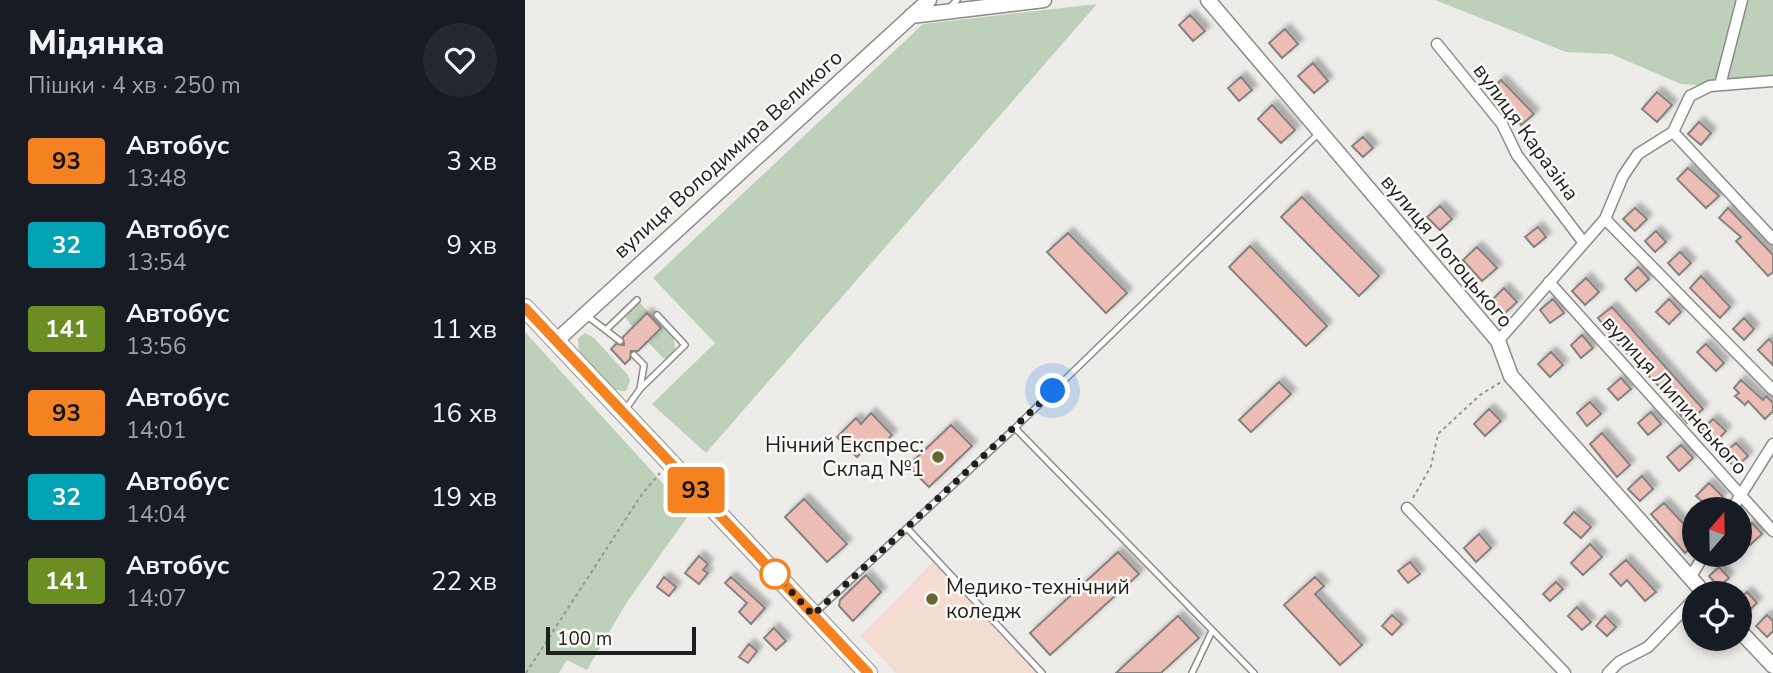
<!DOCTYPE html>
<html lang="uk">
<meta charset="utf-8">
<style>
:root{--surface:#171b24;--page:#242831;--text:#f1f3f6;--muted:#9ea1a6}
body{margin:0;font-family:"Nunito Sans",sans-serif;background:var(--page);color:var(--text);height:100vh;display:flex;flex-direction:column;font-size:26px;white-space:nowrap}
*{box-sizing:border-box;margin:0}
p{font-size:23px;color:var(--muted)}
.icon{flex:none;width:38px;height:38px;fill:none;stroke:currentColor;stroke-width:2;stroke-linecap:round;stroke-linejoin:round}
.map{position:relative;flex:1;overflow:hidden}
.panel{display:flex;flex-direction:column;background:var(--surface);width:525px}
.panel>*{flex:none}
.badge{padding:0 14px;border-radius:5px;font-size:24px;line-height:46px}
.needle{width:46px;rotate:20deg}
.fabs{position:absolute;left:1157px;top:497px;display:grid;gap:14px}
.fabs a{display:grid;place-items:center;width:70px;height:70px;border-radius:50%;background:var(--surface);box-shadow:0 4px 10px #0003;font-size:35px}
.scale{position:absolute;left:21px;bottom:18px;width:150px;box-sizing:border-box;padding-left:7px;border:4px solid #1f1f1d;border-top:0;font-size:19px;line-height:24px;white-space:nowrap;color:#1f1f1d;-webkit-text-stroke:5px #faf9f6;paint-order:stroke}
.you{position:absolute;width:35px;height:35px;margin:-18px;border:5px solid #fff;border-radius:50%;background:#1a73e8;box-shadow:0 0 0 10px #1a73e833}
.map>.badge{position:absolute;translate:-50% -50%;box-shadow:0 0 0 4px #fff}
.round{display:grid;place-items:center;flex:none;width:74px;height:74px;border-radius:37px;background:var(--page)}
.head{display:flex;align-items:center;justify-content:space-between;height:119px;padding:0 28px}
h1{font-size:33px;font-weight:800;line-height:52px}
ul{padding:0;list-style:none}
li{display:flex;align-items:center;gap:21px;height:84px;padding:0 28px}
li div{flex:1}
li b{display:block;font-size:26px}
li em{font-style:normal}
li .badge{min-width:77px;font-weight:700;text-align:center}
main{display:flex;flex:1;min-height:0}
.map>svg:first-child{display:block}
.education{fill:#f5dcd3}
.green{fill:#bcd0ba}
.building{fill:#ecbeb6;stroke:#868282;stroke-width:2;filter:url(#shadow)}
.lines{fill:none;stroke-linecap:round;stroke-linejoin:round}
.service-casing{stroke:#8c8b88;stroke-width:8}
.minor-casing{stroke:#8c8b88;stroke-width:13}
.tertiary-casing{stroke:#8c8b88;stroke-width:17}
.primary-casing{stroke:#8c8b88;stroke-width:20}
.path{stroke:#969592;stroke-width:2;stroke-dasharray:3.5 3.5;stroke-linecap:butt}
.service{stroke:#fff;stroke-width:5}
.minor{stroke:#fff;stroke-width:10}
.tertiary{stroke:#fff;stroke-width:14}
.primary{stroke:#fff;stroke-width:18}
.line-casing{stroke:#fff;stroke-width:16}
.line{stroke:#f58220;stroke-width:10}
.walk{stroke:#1f1f1d;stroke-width:7;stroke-dasharray:0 12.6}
.poi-dot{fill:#686532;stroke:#faf9f6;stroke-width:2.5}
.stop-dot{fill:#fff;stroke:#f58220;stroke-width:3.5}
.labels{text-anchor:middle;stroke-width:5;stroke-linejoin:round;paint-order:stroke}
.street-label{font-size:21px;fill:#1f1f1d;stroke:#faf9f6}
.poi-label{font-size:21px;fill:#1f1f1d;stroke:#faf9f6;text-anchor:end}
</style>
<main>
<section class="panel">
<div class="head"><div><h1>Мідянка</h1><p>Пішки · 4 хв · 250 m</p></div><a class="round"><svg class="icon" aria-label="heart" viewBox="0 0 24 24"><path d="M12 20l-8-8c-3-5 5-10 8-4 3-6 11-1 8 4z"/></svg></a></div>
<ul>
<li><span class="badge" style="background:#f58220;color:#111">93</span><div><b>Автобус</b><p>13:48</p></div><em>3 хв</em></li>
<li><span class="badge" style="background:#00a3b4;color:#fff">32</span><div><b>Автобус</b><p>13:54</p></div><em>9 хв</em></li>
<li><span class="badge" style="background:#6b8e23;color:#fff">141</span><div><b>Автобус</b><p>13:56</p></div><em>11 хв</em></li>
<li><span class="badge" style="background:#f58220;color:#111">93</span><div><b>Автобус</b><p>14:01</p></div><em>16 хв</em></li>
<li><span class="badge" style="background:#00a3b4;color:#fff">32</span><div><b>Автобус</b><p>14:04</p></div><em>19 хв</em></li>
<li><span class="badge" style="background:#6b8e23;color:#fff">141</span><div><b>Автобус</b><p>14:07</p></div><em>22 хв</em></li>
</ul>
</section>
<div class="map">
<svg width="1248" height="673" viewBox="0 0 1248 673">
<defs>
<filter id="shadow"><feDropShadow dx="5" dy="-5" stdDeviation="2" flood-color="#0004"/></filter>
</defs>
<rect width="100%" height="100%" fill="#edece9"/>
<path class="education" d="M408,562l103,111h-140l-36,-37z"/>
<path class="green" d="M910,0h338v81l-63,5 -29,-2 -70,-30 -45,-2z
M572,4l-391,449 -54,-49 63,-61 -62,-65 270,-254z
M114,302l35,36 1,11 -7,10 -5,-1 -15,-16 13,-14 -14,-14 -14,13 -8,-10z
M0,332l165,181 -63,89 -40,68 -20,-10 -8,13h-34z
M60,333l9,5 34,37 2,6 -4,10 -13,-1 -34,-36 -1,-16z"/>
<path class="building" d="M665,15l15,16 -12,10 -14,-16z
M760,29l13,15 -16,14 -13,-15z
M788,63l15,18 -14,12 -16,-17z
M716,77l11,13 -13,11 -11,-13z
M976,80l33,34 -13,11 -12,-13 4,-3 -21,-19z
M1132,92l15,13 -15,17 -15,-13z
M747,105l23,25 -14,13 -23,-24z
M1174,122l12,11 -10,12 -13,-11z
M838,137l10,11 -10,9 -11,-11z
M1163,168l31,28 -13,12 -29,-29z
M777,197l77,79 -20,20 -78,-79z
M915,206l12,13 -12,11 -13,-13z
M1110,208l12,11 -12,12 -12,-12z
M1203,208l45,47v17l-5,4 -32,-35 5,-4 -22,-19z
M1013,227l8,10 -12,10 -9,-10z
M1131,231l10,11 -11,10 -10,-11z
M543,233l59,60 -21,20 -59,-61z
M725,246l77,80 -21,20 -77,-79z
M952,247l20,21 -15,13 -19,-21z
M1155,252l11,11 -12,12 -11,-12z
M1113,267l11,12 -13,12 -11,-12z
M1176,276l29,31 -10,11 -30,-30z
M1061,278l13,14 -14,13 -13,-14z
M979,288l13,14 -13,12 -12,-14z
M1028,299l11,14 -14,10 -10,-13z
M1144,299l12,13 -12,12 -13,-12z
M1087,307l91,102 -16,14 -10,-12 3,-3 -62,-64 -20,-26z
M122,313l14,15 -23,23h-7l-1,8 -5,5 -14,-15 5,-5 8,1 -1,-8z
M1219,318l10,11 -10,11 -11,-11z
M1057,335l11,13 -12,10 -10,-13z
M1244,339l4,5v21l-15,-15z
M1181,344l18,19 -8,8 -19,-19z
M1026,352l12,13 -13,12 -12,-13z
M1096,378l10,11 -13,11 -10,-11z
M1216,380l22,20 3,-4 7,7v8l-8,8 -17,-18 -3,4 -10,-9 4,-3 -5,-5z
M754,382l12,12 -40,38 -12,-12z
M1065,402l11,12 -14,12 -10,-13z
M964,409l12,12 -16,15 -11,-12z
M1126,412l10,12 -13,11 -10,-12z
M346,413l21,22 -15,15 -6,-7 -14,14 -20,-20 19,-19 5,6z
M1188,419l13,12 -13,13 -13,-12z
M426,425l21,21 -43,41 -21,-21z
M1077,433l28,32 -13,12 -27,-33z
M1211,443l12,13 -13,12 -12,-14z
M1156,445l12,13 -14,13 -12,-14z
M1117,476l11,13 -13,12 -12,-12z
M1184,483l14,14 -13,12 -14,-13z
M279,499l43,45 -20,18 -42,-45z
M1139,503l30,32v9l-9,9 -34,-39z
M1049,512l17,15 -10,11 -17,-15z
M1227,523l10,11 -12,11 -10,-11z
M954,534l12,14 -15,14 -12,-14z
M1065,544l12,13 -19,18 -12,-12z
M593,552l21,22 -89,81 -20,-22z
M174,556l9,8 -5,6 5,3 -9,11 -14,-11z
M1101,560l30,32 -11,9 -18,-21 -6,6 -11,-12z
M885,562l10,12 -12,9 -10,-12z
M1194,567l10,11 -10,9 -10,-11z
M341,575l15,17 -28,29 -14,-15 1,-6z
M139,577l12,10 -7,9 -12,-9z
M206,577l34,31 -14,16 -12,-12 8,-9 -22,-20z
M790,577l9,9 -9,8 47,51 -22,20 -56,-60z
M1031,582l7,7 -13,12 -7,-7z
M1222,592l10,11 -13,12 -5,-5v-11z
M1052,607l14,15 -9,8 -14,-14z
M867,615l10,9 -10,11 -10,-9z
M1242,615l6,6v10l-6,6 -11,-11z
M653,616l21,22 -38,35h-45z
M1080,616l11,11 -9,9 -11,-10z
M249,628l12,13 -10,9 -12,-12z
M224,644l8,7 -9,12 -9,-6z"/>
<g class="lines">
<g class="service-casing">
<path id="service" d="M424,8l8,-8
M61,315l34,26
M82,329l30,-29
M115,389l45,-44 -28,-30
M100,410l15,-21 4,-24 -10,-10
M490,428l239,245
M382,528l108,-100 304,-295
M291,612l91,-84 135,145
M667,673l20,-42"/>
</g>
<g class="minor-casing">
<path id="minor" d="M912,44l65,80 15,31 67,88
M1195,85l22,-85
M1148,132l100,107
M1080,219l168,171
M1024,282l224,249
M973,341l107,-122 18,-43 15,-22 35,-22 17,-36 20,-10 63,-5
M882,508l158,165
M1207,509l41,-65
M1165,578l14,-23
M1083,673l11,-11 29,-15 46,-48"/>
</g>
<g class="tertiary-casing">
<path id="tertiary" d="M683,0l290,341 13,35 193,217
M386,16l133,-16
M31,341l373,-341
M1214,630l34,36"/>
</g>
<g class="primary-casing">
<path id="primary" d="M0,308l343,365"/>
</g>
<path class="path" d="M888,498l18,-32 7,-32 42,-39 21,-13
M1,673l116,-179 18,-21"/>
<use href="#service" class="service"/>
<use href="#minor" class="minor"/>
<use href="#tertiary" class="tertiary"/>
<use href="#primary" class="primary"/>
</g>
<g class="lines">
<g class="line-casing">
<path id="line" d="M0,308l343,365"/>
</g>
<use href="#line" class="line"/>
<path class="walk" d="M250,574l38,41 240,-224"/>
</g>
<g class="poi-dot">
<circle cx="413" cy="457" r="7"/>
<circle cx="407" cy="599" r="7"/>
</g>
<circle class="stop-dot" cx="250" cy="574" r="14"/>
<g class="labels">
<g class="street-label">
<text transform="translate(1001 132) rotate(54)" y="7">вулиця Каразіна</text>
<text transform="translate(203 154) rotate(-42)" y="7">вулиця Володимира Великого</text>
<text transform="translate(922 251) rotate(50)" y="7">вулиця Лотоцького</text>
<text transform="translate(1150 395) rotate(48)" y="7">вулиця Липинського</text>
</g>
<g class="poi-label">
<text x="399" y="452">Нічний Експрес:<tspan x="399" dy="24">Склад №1</tspan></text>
<text x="421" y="594" text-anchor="start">Медико-технічний<tspan x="421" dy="24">коледж</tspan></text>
</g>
</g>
</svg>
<div class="fabs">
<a><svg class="needle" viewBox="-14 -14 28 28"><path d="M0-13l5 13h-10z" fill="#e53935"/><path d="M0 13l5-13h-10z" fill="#9ea1a6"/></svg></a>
<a><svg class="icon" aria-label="locate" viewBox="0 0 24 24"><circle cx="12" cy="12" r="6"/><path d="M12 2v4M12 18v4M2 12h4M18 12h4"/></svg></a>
</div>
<div class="scale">100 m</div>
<div class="you" style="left:528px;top:391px"></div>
<b class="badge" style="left:171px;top:490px;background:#f58220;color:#111">93</b>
</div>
</main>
